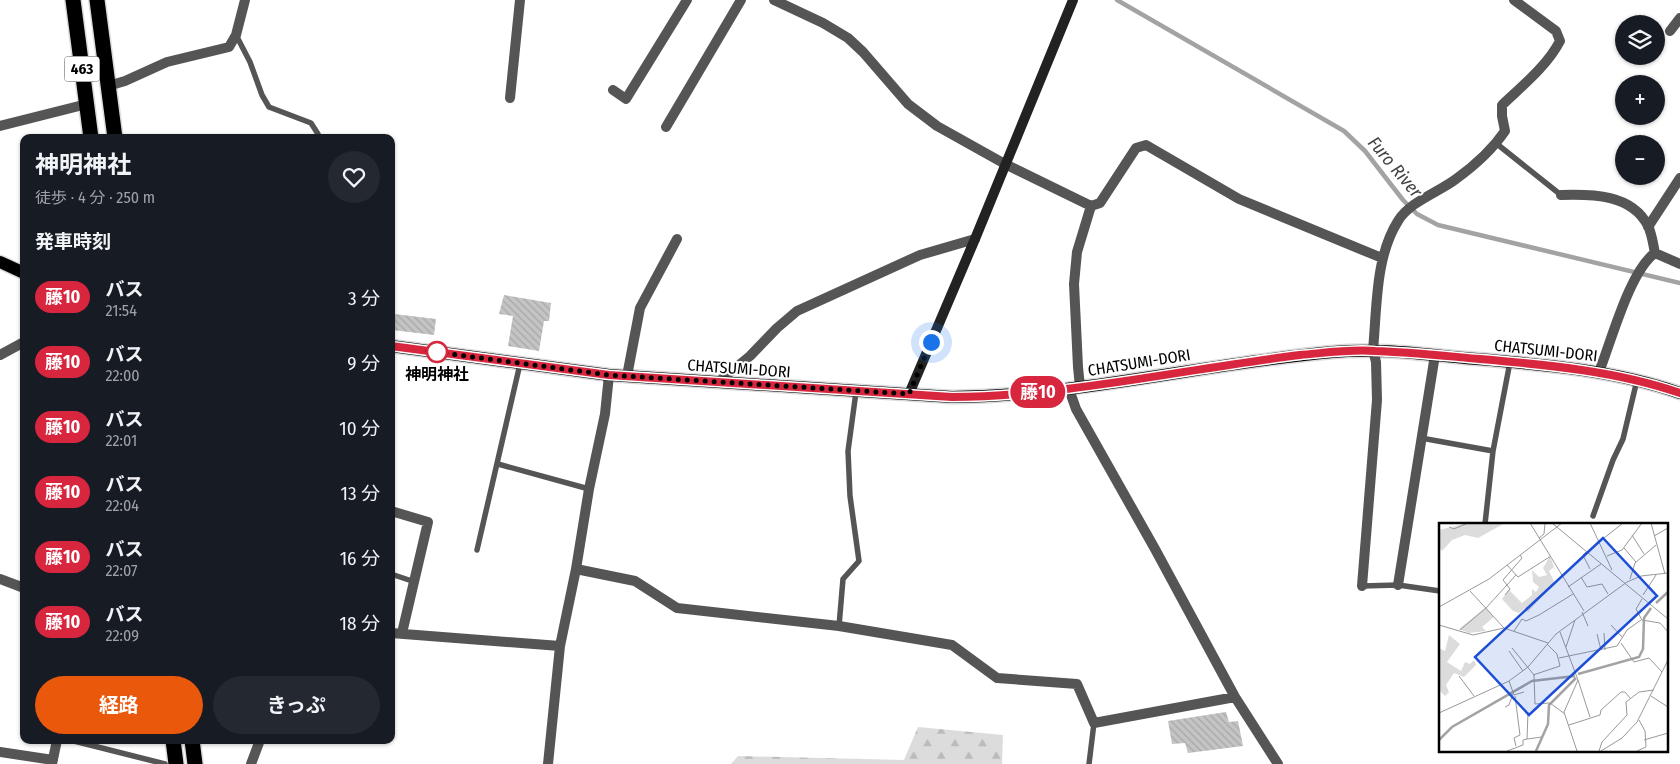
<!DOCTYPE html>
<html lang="ja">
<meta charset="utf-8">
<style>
:root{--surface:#171b24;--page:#242831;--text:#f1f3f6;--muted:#9ea1a6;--accent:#ea580c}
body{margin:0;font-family:"Fira Sans Condensed","Noto Sans JP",sans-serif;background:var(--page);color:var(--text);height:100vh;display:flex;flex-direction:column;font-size:19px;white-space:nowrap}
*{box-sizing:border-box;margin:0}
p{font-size:16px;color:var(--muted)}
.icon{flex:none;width:28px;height:28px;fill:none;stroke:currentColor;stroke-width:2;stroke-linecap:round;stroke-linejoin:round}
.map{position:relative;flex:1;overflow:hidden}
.drawer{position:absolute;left:20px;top:134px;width:375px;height:610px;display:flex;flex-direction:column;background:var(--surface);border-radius:10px;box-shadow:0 1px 4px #0004}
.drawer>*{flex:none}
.badge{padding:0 10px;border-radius:16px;font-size:18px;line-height:32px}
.tools{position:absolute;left:1615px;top:15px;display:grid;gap:10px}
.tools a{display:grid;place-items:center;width:50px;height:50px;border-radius:50%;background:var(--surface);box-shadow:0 1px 4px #0004;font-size:25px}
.you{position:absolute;width:25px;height:25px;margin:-12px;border:4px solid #fff;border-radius:50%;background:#1a73e8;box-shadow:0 0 0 8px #1a73e833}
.map>.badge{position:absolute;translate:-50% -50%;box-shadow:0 0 0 2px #fff}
h2{padding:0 15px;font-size:19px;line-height:45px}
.round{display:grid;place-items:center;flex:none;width:52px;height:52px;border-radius:26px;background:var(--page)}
.summary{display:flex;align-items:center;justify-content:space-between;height:85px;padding:0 15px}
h1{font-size:24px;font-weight:700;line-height:38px}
.cta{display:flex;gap:10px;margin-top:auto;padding:10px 15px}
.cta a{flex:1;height:58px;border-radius:30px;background:var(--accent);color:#fff;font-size:20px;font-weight:700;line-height:58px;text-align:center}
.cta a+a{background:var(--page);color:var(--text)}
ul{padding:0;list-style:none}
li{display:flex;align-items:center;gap:15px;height:65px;padding:0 15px}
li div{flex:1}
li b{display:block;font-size:19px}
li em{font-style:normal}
li .badge{min-width:55px;font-weight:700;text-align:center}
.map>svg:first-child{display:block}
.forest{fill:url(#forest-firs)}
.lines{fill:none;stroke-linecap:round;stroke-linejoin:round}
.stream{stroke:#a3a3a3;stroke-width:4.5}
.building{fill:url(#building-back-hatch)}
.primary-casing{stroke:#dbdbdb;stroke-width:15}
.highway-casing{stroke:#dbdbdb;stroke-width:18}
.lane{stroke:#555;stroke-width:5.5}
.street{stroke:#555;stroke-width:10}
.secondary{stroke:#222;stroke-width:10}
.primary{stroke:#000;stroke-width:12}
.highway{stroke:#000;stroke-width:15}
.line-casing{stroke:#fff;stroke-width:11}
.line{stroke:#d7263d;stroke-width:8}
.walk{stroke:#000;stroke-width:5;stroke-dasharray:0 9}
.stop-dot{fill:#fff;stroke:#d7263d;stroke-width:2.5}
.labels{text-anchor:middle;stroke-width:4;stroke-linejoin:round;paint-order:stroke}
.shield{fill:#fff;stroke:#4c4c4c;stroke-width:1}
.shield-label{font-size:15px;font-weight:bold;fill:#000}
.street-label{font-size:16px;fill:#000;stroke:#fff}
.stop-label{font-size:16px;font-weight:bold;fill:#000;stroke:#fff}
.water-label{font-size:18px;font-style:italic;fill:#444;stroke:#fff}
.inset-river{fill:none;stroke:#a3a3a3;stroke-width:2.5}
.inset-road{fill:none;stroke:#999;stroke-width:1}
.view{fill:#1d4ed8;fill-opacity:0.15;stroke:#1d4ed8;stroke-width:2.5}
.inset-edge{fill:none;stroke:#000;stroke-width:2.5}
</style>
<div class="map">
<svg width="1680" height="764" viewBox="0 0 1680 764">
<defs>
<pattern id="forest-firs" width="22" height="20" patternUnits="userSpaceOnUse" patternTransform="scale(1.25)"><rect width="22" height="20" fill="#dcdcdc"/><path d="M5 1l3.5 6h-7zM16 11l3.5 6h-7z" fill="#bbb"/></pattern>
<pattern id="building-back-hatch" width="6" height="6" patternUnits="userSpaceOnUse" patternTransform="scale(1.25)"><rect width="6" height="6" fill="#c4c4c4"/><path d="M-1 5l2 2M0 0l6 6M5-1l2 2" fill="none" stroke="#a7a7a7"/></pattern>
</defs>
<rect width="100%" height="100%" fill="#fff"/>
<path class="forest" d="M918,727l85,8 -1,29h-271l7,-8 166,4z"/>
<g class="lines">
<path class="stream" d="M1117,0l227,131 21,20 38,49 14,14 21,11 242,58"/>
</g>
<path class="building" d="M504,295l47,8 -2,18h-5l-5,30 -31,-5 5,-30 -14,-2z
M394,314l42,5 -2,16 -42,-5z
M1226,712l3,10 9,-1 5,25 -55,7 -3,-10 -13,1 -4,-23z"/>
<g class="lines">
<g class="primary-casing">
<path id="primary" d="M0,262l24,11
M391,346l218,29 343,22c128,-1 254,-34 381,-45 44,-4 88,2 132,6 72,6 146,11 215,35"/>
</g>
<g class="highway-casing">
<path id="highway" d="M73,0l18,138
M97,0l18,138
M173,740l3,24
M192,740l3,24"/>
</g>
<path class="lane" d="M236,35l14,27 12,33 7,12 42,16 7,11 -1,4
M1497,144l64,51
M1421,438l72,13
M498,464l91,25
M1593,516l20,-56 10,-21 14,-59
M1485,524l8,-73 17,-89
M477,550l43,-186
M391,574l24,8
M1362,586l36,-1 42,6
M839,626l4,-47 16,-18 -9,-65 -2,-45 8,-59
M70,740l95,24
M1089,764l5,-41"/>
<path class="street" d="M774,0l49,23 25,15 15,14 45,52 29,22 68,38 86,42 9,-3 36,-55 10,-3 93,54 143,59
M1670,31l10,-13
M108,86l17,-5 42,-19 62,-15 7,-12 9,-35
M613,90l13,9 61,-99
M510,98l10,-98
M0,126l87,-22
M666,127l75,-127
M1561,195c31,-1 71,-1 87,31 4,8 5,18 7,27 -25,17 -44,89 -56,119
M1648,227l32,-49
M1655,253l25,11
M0,355l24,-13
M627,376l13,-68 37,-69
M717,383l33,-27 27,-28 20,-17 123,-56 55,-16
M1080,387l-2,-20 -4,-83 3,-32 14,-46
M1069,389l7,20 79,140 80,148 43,67
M391,511l37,11 -26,111
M576,569l59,12 42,27 162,18 113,19 45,33 80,6 17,39 141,-26
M0,579l24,9
M1398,585l37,-230
M1362,586l15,-186 -1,-38 -3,-12c4,-41 2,-93 25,-129 11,-19 41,-29 58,-42 18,-13 36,-29 49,-48l-3,-15v-11c20,-19 45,-39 58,-64l-4,-10 -42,-31
M391,633l169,13
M0,752l53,8
M52,764l5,-24
M251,764l9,-24
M548,764l12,-118 16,-77 13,-80 16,-75 4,-39"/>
<path class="secondary" d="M909,394l66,-155 98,-239"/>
<use href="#primary" class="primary"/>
<use href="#highway" class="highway"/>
</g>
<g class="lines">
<g class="line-casing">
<path id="line" d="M391,346l218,29 343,22c117,-1 232,-28 348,-42 24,-2 50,-6 75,-4 35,1 70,5 105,8 68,6 136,12 200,34"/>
</g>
<use href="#line" class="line"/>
<path class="walk" d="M437,352l-9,-1 181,24 300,19 22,-52"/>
</g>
<circle class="stop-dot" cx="437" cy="352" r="10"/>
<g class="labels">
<rect class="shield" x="64.5" y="56.5" width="35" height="25" rx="4"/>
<g class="shield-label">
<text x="82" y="74">463</text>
</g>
<g class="street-label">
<text transform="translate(1546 350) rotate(6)" y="6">CHATSUMI-DORI</text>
<text transform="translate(1139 362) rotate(-9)" y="6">CHATSUMI-DORI</text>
<text transform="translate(739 368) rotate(4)" y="6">CHATSUMI-DORI</text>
</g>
<g class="stop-label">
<text x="437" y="380">神明神社</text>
</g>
<g class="water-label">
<text transform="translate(1395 167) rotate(50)" y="6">Furo River</text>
</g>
</g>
<g transform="translate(1439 523)">
<rect width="229" height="229" fill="#fff"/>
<path d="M29,0h37l-27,15 -13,-3 -13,5 -10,11 -3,-4v-17zM111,33l4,11 -5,4 5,10 -2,4 -24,27 -3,-4 -6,5 -6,-2 -11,-12 7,-9 13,13 10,-8v-6l4,3 3,-5 -6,-5 -1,-12 7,7 8,-2 -4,-7zM47,84l8,10 -12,10 4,4 -17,2 -10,-4zM10,112l11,9 -13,18 14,9 4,-9 5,2 4,-4 2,5 -12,12 -10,-4 -8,12 3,7 -4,4 -6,-6v-42l6,3z" fill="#dcdcdc"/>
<path class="inset-river" d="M217,80l12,-11M139,151l61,-17 4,-8 1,-31 7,-10M0,217l13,-13 80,-46 43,-5M97,228l12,-27 1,-19 27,-27"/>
<path class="inset-road" d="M91,0l54,88M113,0l116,96M151,0l22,47M212,0l14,51M10,4l5,2 14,-6M193,12l12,19M215,13l14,-8M100,15l5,-4 1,-11M160,19l24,-19M185,25l12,14M148,28l-4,4 7,14M168,33l15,-6 20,-27M68,42l11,12 33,-21M142,54l6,10 15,-3 6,10M191,56l5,-16 21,-18M129,64l33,-23M31,68l34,37M66,72l5,-6 -7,-9 19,-22 -2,-3M204,72l13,-20M203,76l-6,10 6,11 18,3 8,9M0,84l50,-28 73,-56M143,89l6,14M0,102l34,10 31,-7 44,15M172,102l11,12M21,107l26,-22 30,-33M75,108l8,-12 4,2 13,-6 34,-21M121,109l18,48 -14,32 13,39M165,110l1,17M158,111l4,16M182,120l13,19 15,-4 13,14M127,124l9,-27M73,125l22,27 1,29 15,-1 15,11M70,128l14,20M120,135l58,-12 10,-16 14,-10M94,152l27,-9 -3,-12 -10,-10M20,153l15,20M139,157l12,37M70,158l5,14 10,-3M76,173l5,39 -6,3 2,8M212,173l17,11M66,184l4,-2 4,-11M89,189l-1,27 15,-2M0,190l70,-32 19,-14 28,-33 71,-52 14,-6 27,-3M130,202l31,-10 1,-5 20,-18h4l5,6M205,217l24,-7M68,228l16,-6v-5l4,-1M160,228l3,-9 25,-27 -1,-13 13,-10 15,-2M162,228l21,-13 15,-16 31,-62M198,228l9,-4 -1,-16 -6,-11"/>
<path class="view" d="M164,15l54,58 -128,119 -54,-58z"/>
<rect width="229" height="229" class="inset-edge"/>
</g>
</svg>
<div class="tools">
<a><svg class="icon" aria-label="layers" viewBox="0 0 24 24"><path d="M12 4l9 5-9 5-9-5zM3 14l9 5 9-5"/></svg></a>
<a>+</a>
<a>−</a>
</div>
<div class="you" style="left:931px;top:342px"></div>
<b class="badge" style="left:1038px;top:392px;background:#d7263d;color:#fff">藤10</b>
<section class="drawer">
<div class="summary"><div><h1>神明神社</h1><p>徒歩 · 4 分 · 250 m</p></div><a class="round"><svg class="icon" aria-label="heart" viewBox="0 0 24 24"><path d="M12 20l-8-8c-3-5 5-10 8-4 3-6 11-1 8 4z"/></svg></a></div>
<h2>発車時刻</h2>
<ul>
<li><span class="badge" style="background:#d7263d;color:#fff">藤10</span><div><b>バス</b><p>21:54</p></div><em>3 分</em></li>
<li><span class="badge" style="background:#d7263d;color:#fff">藤10</span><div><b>バス</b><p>22:00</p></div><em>9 分</em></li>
<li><span class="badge" style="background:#d7263d;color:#fff">藤10</span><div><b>バス</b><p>22:01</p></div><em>10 分</em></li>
<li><span class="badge" style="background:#d7263d;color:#fff">藤10</span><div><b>バス</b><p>22:04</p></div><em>13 分</em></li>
<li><span class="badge" style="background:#d7263d;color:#fff">藤10</span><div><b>バス</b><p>22:07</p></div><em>16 分</em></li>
<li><span class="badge" style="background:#d7263d;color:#fff">藤10</span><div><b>バス</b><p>22:09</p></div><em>18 分</em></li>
</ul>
<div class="cta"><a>経路</a><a>きっぷ</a></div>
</section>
</div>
